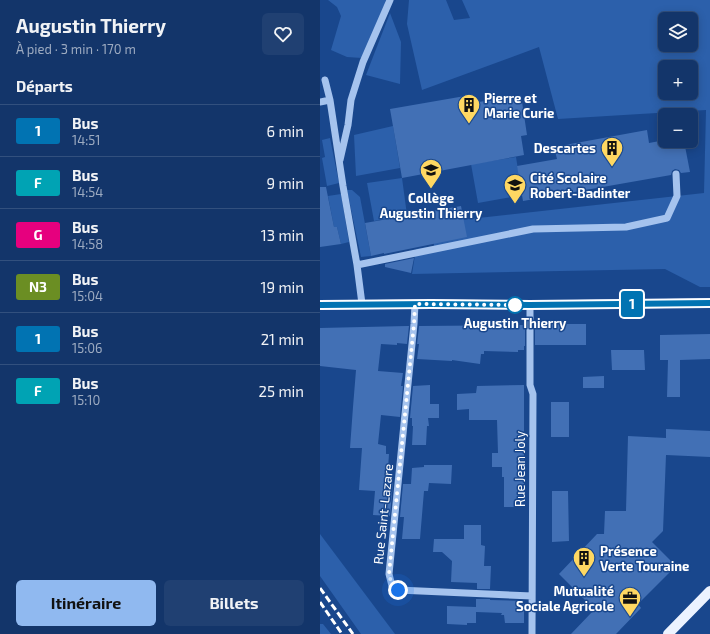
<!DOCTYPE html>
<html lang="fr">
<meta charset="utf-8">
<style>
:root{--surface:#13356a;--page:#204072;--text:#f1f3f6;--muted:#9dabc1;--line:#32507e;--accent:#90b9f0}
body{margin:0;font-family:"Exo 2",sans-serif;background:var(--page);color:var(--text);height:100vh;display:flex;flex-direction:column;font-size:15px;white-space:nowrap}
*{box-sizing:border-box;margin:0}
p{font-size:13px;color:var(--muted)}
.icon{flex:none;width:22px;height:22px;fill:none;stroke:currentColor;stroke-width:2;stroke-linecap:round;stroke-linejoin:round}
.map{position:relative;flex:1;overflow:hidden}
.side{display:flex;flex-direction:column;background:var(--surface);width:320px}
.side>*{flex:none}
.badge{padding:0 8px;border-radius:3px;font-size:14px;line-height:26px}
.buttons{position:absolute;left:338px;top:12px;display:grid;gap:8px}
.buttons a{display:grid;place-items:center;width:40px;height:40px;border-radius:6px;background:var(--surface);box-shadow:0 2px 10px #0003,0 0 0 1px var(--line);font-size:20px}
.you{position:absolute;width:20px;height:20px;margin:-10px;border:3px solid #fff;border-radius:50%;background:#1a73e8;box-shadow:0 0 0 6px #1a73e833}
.map>.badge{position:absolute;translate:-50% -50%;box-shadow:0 0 0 2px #fff}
h2{padding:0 16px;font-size:15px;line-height:36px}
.round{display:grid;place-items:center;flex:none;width:42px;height:42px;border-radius:6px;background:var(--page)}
.head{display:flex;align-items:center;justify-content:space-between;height:68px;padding:0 16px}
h1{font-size:19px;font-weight:700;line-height:30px}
.cta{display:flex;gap:8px;margin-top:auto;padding:8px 16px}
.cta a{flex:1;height:46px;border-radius:6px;background:var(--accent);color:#111;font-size:16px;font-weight:700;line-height:46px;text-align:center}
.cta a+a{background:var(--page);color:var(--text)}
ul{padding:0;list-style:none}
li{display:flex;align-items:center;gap:12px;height:52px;padding:0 16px;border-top:1px solid var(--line)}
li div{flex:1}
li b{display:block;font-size:15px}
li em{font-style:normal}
li .badge{min-width:44px;font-weight:700;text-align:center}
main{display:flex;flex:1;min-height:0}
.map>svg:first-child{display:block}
.green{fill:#2c60ab;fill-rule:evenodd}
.building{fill:#4270b5}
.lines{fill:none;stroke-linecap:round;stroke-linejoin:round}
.minor{stroke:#a5c3ee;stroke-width:7}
.major{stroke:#ecf3ff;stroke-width:10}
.rail{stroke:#fff;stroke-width:3;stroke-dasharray:7 3;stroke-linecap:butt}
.line-casing{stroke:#fff;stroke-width:9}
.line{stroke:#0173b2;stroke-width:6}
.walk{stroke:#fff;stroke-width:4;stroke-dasharray:0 7.2}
.stop-dot{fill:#fff;stroke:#0173b2;stroke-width:2}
.labels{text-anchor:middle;stroke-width:3;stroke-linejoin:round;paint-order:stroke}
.poi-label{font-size:13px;font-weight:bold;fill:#fff;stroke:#19478d;text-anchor:start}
.stop-label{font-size:13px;font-weight:bold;fill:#fff;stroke:#19478d}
.street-label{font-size:13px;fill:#fff;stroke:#19478d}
</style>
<main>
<section class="side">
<div class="head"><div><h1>Augustin Thierry</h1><p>À pied · 3 min · 170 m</p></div><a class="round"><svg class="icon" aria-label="heart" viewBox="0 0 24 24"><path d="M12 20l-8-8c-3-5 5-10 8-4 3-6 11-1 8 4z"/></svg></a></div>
<h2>Départs</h2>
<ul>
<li><span class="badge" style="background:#0173b2;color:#fff">1</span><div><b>Bus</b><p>14:51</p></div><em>6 min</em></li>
<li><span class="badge" style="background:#00a3b4;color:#fff">F</span><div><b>Bus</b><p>14:54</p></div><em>9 min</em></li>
<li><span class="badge" style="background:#e6007e;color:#fff">G</span><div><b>Bus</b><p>14:58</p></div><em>13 min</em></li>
<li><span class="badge" style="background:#6b8e23;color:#fff">N3</span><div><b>Bus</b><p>15:04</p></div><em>19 min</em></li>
<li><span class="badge" style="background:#0173b2;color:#fff">1</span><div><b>Bus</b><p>15:06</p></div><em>21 min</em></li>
<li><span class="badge" style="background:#00a3b4;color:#fff">F</span><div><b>Bus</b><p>15:10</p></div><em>25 min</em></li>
</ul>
<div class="cta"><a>Itinéraire</a><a>Billets</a></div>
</section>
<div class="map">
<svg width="390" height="634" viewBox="0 0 390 634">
<rect width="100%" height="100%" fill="#19478d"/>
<path class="green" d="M8,0h58l-1,4 -23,54 -15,-1 -16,-7 10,-34 -4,-9z
M89,0h37l8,20 16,-2 -8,-18h248v287h-10l-35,-18 -253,5 4,-25 18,-3 -1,-23 271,-30 2,-83 -148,9 -19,-72 -117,43 -15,-66zM345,19h26v26h-26zM345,67h26v26h-26z
M70,13l11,29 -1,42 -34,-9z
M73,126l7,42 -44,8 -2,-41z
M10,138l9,45 -12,3 -5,-28 3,-1 -3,-17z
M196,157l6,38 -44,8 -7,-39z
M82,178l5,37 -33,6 -7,-38z
M27,190h5l8,7 11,59 -10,1z
M21,194l8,48 -8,2 -4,-17h-3l-6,-31z
M0,534l75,100h-34l-41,-58z
M0,624h3l8,10h-11z"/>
<path class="building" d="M201,95l6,40 -6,1 3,19 -122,23 -12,-69 75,-13 2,8z
M327,130l2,13 16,-3v1h19l6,31 -9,1 -2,-3 -4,-1 -3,2 -1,4 -148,26 -6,-35 40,-7 -3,-12z
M0,187h6l8,40h3l4,17 -21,3z
M141,206l6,31 -83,17v-1l-13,3 -6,-33z
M94,258l-3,15 -26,-6v-3z
M215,324h51v21h-51z
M205,325v21h-1v4h-6v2l-34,-1v3h-3l-1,10 -28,-4v1l-35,-2 2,-15h-2l2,-18z
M87,326h2l-2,18 -10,-1v2l-16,-1 -3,27 25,2 -2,13h2l-3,31 -19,-2 -3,29 8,2v8h3l-2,29h6l-3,33 -17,-1 2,-24 -16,-1 3,-42h-12l3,-41 3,-37 -36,-4v-38z
M390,334v25l-30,1v37h-13l1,-37h-8v-25z
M291,350h33l1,20h-33z
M284,376v12h-21v-11z
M110,385v19h9v14h-11l1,8h-2l-1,19h-14l1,-19h-1v-8h-2l3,-32z
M204,385v115h-8v7h-12v-30h-2v-10h-10v-14h6l-1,-33h-28v-11l-12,1v-16l19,-1 1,-7z
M231,402h18v35h-18z
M346,429l44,2v26l-44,-2 -3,76 -11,11 24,24 -38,38 3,4 -25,26h-45l21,-22 -3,-3 2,-3 -32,-32 38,-40h7l1,-23h21l2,-75 38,2z
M104,465h28l-1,19 -22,-1 -1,8h-4l-4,48h-18l2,-22h-4l3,-33h8l1,-16 12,-1z
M232,491h16l1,50 -17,1z
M144,525h17v20l4,1 -1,20h7l-1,23h-13v-6l-26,-1 1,-21 -10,-9h-9l1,-13h30z
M156,599h14v1l34,1v22h-19l-1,-8h-3l1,-2 -26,-1v11h-9v2l-20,-1v-18l29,1z"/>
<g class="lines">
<path class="minor" d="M5,80l5,20 13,86 14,79 5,39
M0,102l10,-2
M20,160l8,-35 3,-25 12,-38 27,-62
M37,265l176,-36 93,-2 41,-9 10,-22 -1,-22
M95,304l-1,20 -25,250 3,12 6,4 134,6
M210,305v80l3,9 -1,240"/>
<path class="major" d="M0,305l111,-1 99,1 180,-2
M348,634l42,-43"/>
<path class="rail" d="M0,588l33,46
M0,602l22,32"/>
</g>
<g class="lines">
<g class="line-casing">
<path id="line" d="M0,305l111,-1 99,1 180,-2"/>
</g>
<use href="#line" class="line"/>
<path class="walk" d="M78,590l-6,-4 -3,-12 25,-250 1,-20 100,1"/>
</g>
<defs>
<g id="building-pin" transform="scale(1.15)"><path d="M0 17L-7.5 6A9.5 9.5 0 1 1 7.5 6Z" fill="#ffd862" stroke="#19478d"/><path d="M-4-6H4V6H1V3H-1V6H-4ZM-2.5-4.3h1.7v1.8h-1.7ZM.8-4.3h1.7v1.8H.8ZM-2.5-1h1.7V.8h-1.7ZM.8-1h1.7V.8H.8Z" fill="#111"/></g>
<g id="school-pin" transform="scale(1.15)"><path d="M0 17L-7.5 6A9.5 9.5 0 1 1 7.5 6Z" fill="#ffd862" stroke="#19478d"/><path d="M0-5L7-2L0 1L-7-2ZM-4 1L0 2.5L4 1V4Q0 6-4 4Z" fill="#111"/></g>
<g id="office-pin" transform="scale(1.15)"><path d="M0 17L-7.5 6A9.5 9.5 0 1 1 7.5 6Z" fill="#ffd862" stroke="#19478d"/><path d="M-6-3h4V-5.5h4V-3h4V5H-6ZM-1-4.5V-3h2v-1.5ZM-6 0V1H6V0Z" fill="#111"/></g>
</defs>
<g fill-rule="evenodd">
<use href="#building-pin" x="149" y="105"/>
<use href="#building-pin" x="292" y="148"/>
<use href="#school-pin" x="111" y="170"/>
<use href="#school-pin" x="195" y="185"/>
<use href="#building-pin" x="264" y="558"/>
<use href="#office-pin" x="310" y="598"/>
</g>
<circle class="stop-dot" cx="195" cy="305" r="8"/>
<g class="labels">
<g class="poi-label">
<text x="164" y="103">Pierre et<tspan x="164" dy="15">Marie Curie</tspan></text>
<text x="276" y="153" text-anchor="end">Descartes</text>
<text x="210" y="183">Cité Scolaire<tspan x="210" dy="15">Robert-Badinter</tspan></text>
<text x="111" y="203" text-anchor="middle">Collège<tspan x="111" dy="15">Augustin Thierry</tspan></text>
<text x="280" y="556">Présence<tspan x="280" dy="15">Verte Touraine</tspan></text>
<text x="294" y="596" text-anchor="end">Mutualité<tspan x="294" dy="15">Sociale Agricole</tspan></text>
</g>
<g class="stop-label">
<text x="195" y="328">Augustin Thierry</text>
</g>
<g class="street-label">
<text transform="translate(200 469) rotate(-90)" y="5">Rue Jean Joly</text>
<text transform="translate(63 514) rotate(-84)" y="5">Rue Saint-Lazare</text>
</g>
</g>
</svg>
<div class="buttons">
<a><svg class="icon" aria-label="layers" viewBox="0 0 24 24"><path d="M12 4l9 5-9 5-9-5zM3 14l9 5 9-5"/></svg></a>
<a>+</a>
<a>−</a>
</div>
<div class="you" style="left:78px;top:590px"></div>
<b class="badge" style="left:312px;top:304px;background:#0173b2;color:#fff">1</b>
</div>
</main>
